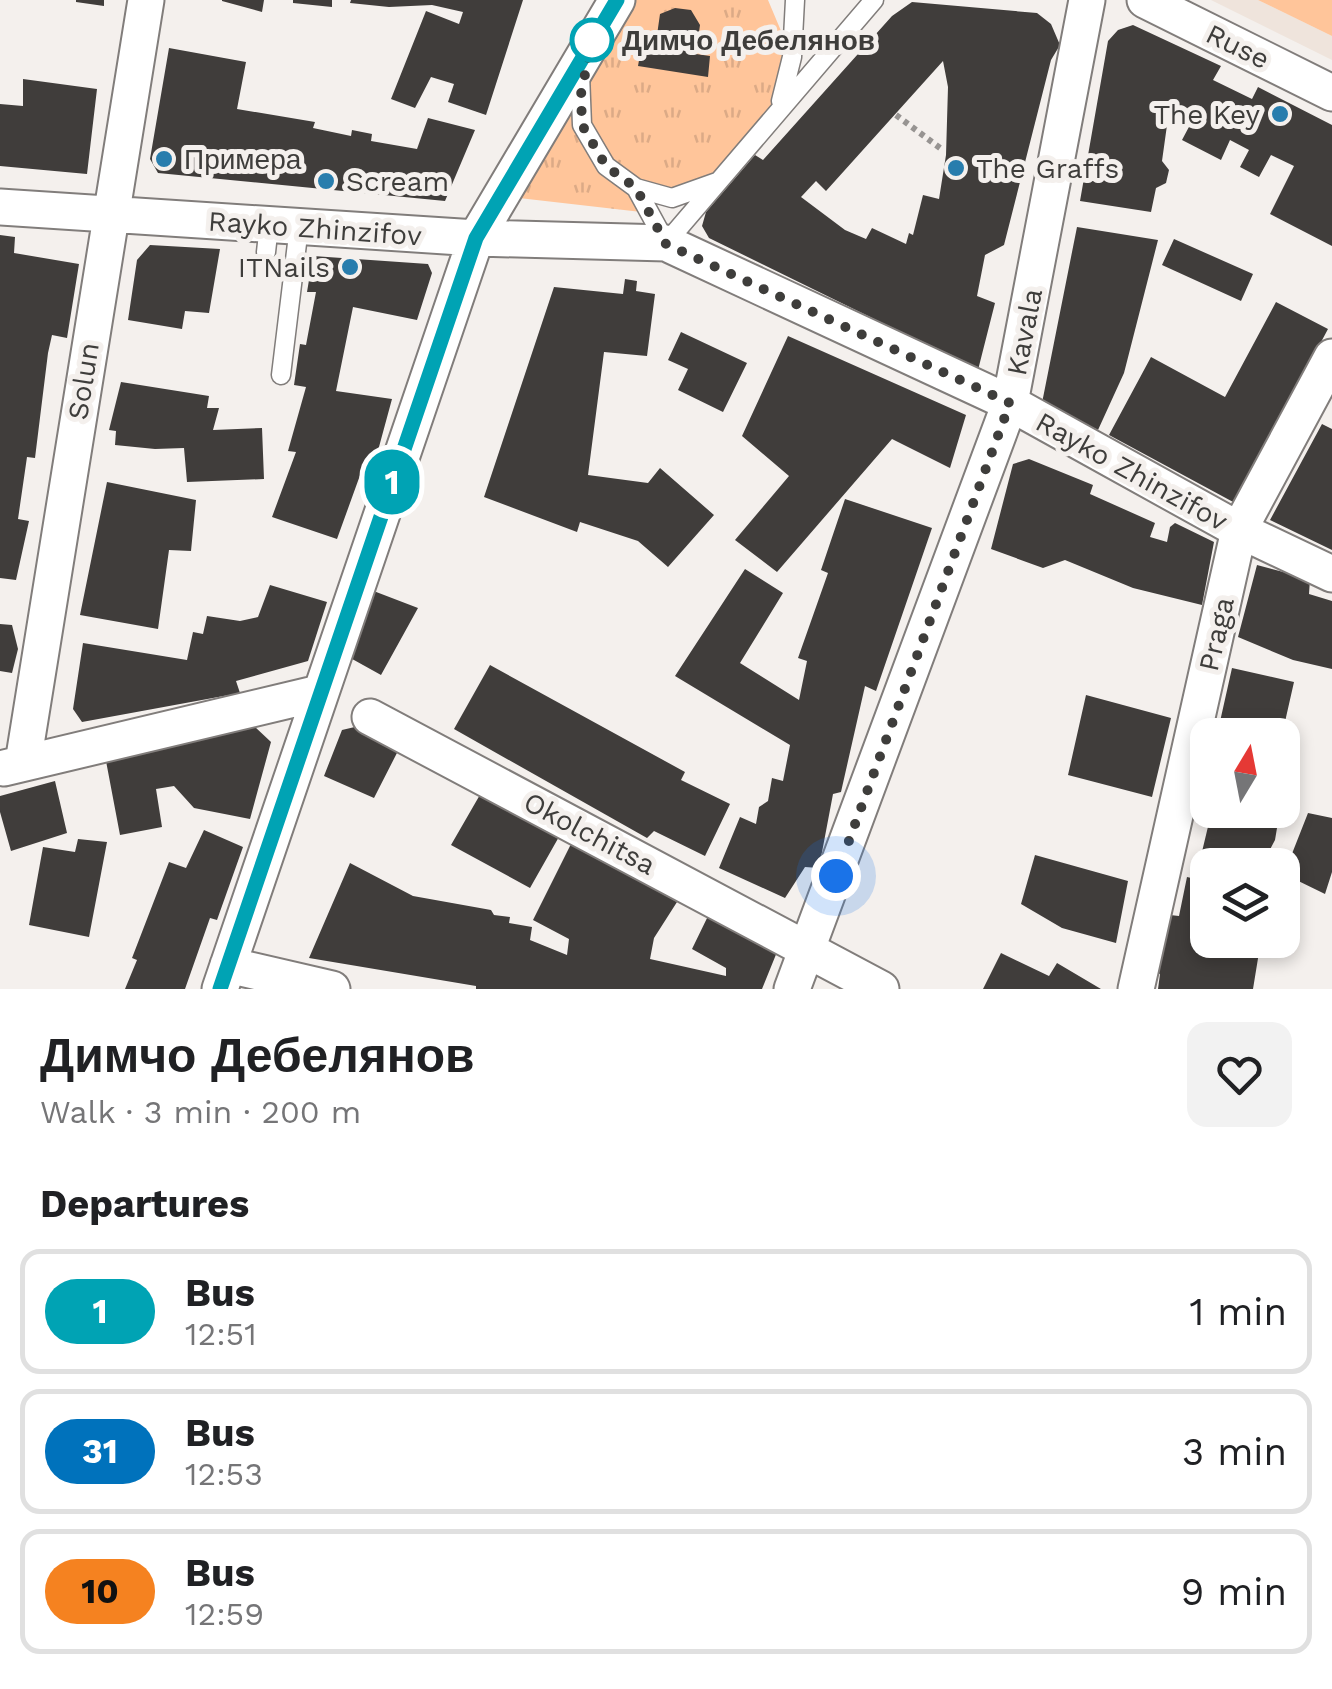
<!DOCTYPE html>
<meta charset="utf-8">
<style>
:root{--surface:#fff;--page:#f2f2f2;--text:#202124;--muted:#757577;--line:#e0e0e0}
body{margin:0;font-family:"Work Sans",sans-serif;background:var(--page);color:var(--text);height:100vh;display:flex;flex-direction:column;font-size:38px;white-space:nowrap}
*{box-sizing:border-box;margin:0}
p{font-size:32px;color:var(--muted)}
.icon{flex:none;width:55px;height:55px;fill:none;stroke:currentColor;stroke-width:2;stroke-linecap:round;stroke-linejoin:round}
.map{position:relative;height:989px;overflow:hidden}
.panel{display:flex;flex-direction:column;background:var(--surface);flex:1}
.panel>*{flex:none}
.badge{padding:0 20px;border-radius:32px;font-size:35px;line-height:65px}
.needle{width:65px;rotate:10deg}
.buttons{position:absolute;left:1190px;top:718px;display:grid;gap:20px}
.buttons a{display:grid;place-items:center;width:110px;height:110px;border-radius:20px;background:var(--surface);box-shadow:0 5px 15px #0003;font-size:50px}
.you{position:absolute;width:50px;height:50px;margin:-25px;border:8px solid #fff;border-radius:50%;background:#1a73e8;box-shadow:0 0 0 15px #1a73e833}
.map>.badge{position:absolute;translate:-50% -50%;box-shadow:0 0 0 5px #fff}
h2{padding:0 40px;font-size:38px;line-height:90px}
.round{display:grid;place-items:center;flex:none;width:105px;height:105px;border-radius:20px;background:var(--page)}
.headline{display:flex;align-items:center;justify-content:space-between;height:170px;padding:0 40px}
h1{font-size:48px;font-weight:600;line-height:75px}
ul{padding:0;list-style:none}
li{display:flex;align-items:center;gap:30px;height:125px;margin:0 20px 15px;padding:0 20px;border:5px solid var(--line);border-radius:20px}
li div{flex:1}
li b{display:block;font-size:38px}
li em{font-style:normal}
li .badge{min-width:110px;font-weight:700;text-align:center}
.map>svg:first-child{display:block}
.built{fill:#efe4dc}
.grass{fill:url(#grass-tufts)}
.park{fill:#ffc59a}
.building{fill:#403d3b;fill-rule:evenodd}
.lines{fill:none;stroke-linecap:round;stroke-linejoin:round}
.lane-casing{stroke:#817d7b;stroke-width:21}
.street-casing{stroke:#817d7b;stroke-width:39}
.path{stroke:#979492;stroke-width:6;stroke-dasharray:5 5;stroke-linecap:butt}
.lane{stroke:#fff;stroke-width:18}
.street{stroke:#fff;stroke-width:35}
.line-casing{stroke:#fff;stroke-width:22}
.line{stroke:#00a3b4;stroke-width:15}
.walk{stroke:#3e3d3b;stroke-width:10;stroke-dasharray:0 18}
.stop-dot{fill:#fff;stroke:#00a3b4;stroke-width:5}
.poi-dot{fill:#287dad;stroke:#f4f0ed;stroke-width:4}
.labels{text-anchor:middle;stroke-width:10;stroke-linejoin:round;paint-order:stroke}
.stop-label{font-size:28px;font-weight:bold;fill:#3e3d3b;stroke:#f4f0ed;text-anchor:start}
.street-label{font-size:28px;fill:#3e3d3b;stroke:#f4f0ed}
.poi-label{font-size:28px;fill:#3e3d3b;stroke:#f4f0ed;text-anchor:start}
</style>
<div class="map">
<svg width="1332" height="989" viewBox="0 0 1332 989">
<defs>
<pattern id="grass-tufts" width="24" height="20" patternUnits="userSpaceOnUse" patternTransform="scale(2.5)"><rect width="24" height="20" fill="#ffc59a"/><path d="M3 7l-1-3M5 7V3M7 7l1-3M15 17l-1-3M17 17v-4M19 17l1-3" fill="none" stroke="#dcaa86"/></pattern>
</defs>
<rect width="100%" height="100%" fill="#f4f0ed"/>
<path class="built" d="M1211,0h47l74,36v24z"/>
<path class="grass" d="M629,0h139l24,57 -9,40 -65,85 -46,16 -35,-9 13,24 -149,-17z"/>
<path class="park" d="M1258,0h74v36z"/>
<path class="building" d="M76,0h28v6l-28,-4z
M222,0h42l-2,12 -40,-11z
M293,0h39v7l-39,-4z
M351,0h172l-37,115 -38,-13 6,-18 -23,-7 -16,31 -24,-9 35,-88 33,13 4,-12 -31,-7 -43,2 -39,-4z
M912,2l125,11 14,11 9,21 -9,15 -47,185 -19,10 -8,41 18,7 -17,67 -269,-132 -7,-12 4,-14 49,-57 8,5 129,-144zM943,61l5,26 -2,68 -7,44 -16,-4 -10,40 -4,-2 -3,11 -34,-16 -6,11 -21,-9 -44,-33 15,-16 10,10z
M675,8l16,2 9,15 -4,29 14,2 -2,21 -70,-11 3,-17h14l5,-35z
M1133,25l88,41 -8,14 39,19 6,-12 74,38v121l-62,-32 24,-48 -23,-11 -12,22 -19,-10 9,-17 -19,-10 -9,20 -39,-20 9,-17 -23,-5 -6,43 7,9 -3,13 -10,5 -5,24 -71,-11 28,-160 10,-11z
M169,48l77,14 -9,47 78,13 -2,6 38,8 1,-6 20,4 -1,7 46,8 11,-31 47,12 -30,71 -287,-28 -8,-14z
M23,79l74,10 -10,85 -87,-8v-62l23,2z
M1077,227l81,13 -34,133 -26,57 -56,-27z
M0,235l15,2 -1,16 65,11 -12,74 -15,-3 -4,18 -13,105 -8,-1 -9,62 11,2 -13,59 -16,-2z
M1174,239l79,35 -12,27 -79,-36z
M150,245l70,4 -11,64 -24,-2 -3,18 -54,-9 9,-60z
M313,256l115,8 4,9 -15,47 -64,-13 -17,84 56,8 -19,70 -10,-2 -26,72 -65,-22 24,-65 -8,-1 18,-64 -12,-2 6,-41 6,1 10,-53h-9z
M625,279l12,2 -1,10 19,3 -8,62 -43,-4 -16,123 60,8 12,-15 54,47 -46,52 -30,-26 -58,-19 -3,10 -93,-35 70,-210 69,7z
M1276,302l52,27 -93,174 -126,-68 42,-78 74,40z
M681,332l66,31 -24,49 -45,-22 10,-21 -20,-9z
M788,336l178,79 -16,53 -58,-29 -115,133 -42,-32 54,-64 -47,-40z
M121,382l88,14 -2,12h12l-6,22 49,-2 2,51 -77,3 -3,-34 -29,1 -40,-4 1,-14 -7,-1z
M1322,424l10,5v121l-62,-30z
M1029,459l64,26 -3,9 65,29 -5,14 17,5 3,-15 5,-4 39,19 -12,63 -69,-17 -68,-28 -22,8 -52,-19 22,-85z
M107,482l89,18 -5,51 -22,-1 -11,79 -78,-14z
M845,499l87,29 -56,163 -11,-5 -24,106 -8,2 -14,74 -14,-1 -20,31 -66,-30 21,-51 16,7 3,-17 9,-6 4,-23 11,3 7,-36 -115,-69 70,-107 38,24 -43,70 59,37 8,-39 -9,-3 30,-85 -7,-3z
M1257,565l53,14 -1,15 23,7v68l-39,-9 -55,-23z
M270,585l57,17 -19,59 -72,20 4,12 -158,29 -9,-13 10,-66 104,17 6,-28 10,2 4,-18 33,5 18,-4z
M371,590l47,18 -37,67 -36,-20z
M0,624l12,1 6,24 -6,24 -12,-2z
M490,665l195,107 -4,8 49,24 -25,52 -51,-25 -7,7 -193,-109z
M1232,668l62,14 -12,53h-65z
M1086,695l85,23 -19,79 -84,-22z
M252,724l19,18 -21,77 -56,-11 -20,-22 -18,3 6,38 -42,8 -14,-74z
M359,726l41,21 -26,51 -50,-22 18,-46z
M1282,740l12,3 -10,47h-2z
M55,781l12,52 -56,18 -11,-39v-16z
M481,793l79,42 -30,53 -79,-43z
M1212,810h68l-5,30 -13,25h-55l1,-3 -8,-2z
M1308,813l24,5v54l-7,22 -41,-20z
M204,830l39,17 -26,73 -7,-2 -25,71h-60l12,-29 -5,-2 37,-96 17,6z
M78,839l29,3 -18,95 -60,-12 14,-78 32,5z
M572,842l105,60 -23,36 -4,21 76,17v-8l-34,-19 17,-35 68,38 -15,37h-286v-3l-167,-28 41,-95 63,33 78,14 3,5 16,2 -1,6 23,4 -2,13 37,15 2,-16 -36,-19z
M1035,855l93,26 -12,62 -54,-15 -41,-24z
M1206,872l2,68h53l-8,49h-95l2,-15 -9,-3 10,-41 7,1 2,-16 9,1 8,-39 17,4z
M1001,953l48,23 8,-13 44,26h-118z"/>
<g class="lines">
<g class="lane-casing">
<path id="lane" d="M580,74l2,51 24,41 30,22 30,55 208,-243
M781,101l11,-44 3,-57
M636,188l36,10 45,-16
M266,252l3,-27
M281,375l18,-148"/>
</g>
<g class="street-casing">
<path id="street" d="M1145,0l187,93
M0,207l476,31 190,5 344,160 229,127 93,44
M370,717l511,272
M23,763l123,-763
M4,768l315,-75
M228,965l104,24
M220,989l256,-751 141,-238
M792,989l218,-586 77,-403
M1136,989l103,-459 93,-173"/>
</g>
<path class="path" d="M896,115l44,33"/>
<use href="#lane" class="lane"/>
<use href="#street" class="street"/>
</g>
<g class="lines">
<g class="line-casing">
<path id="line" d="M220,989l256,-751 141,-238"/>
</g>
<use href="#line" class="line"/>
<path class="walk" d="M592,40l-11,54 1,31 24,41 30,22 30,56 344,159 -174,473"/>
</g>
<circle class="stop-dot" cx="592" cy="40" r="20"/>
<g class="poi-dot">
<circle cx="1280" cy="114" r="10"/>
<circle cx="164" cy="159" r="10"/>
<circle cx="956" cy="168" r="10"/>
<circle cx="326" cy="181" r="10"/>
<circle cx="350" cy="267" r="10"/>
</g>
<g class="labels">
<g class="stop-label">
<text x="622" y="50">Димчо Дебелянов</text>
</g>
<g class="street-label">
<text transform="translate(1238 46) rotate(26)" y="10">Ruse</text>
<text transform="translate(315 228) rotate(4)" y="10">Rayko Zhinzifov</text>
<text transform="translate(1024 332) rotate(-79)" y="10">Kavala</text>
<text transform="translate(83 381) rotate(-81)" y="10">Solun</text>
<text transform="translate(1132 471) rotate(29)" y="10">Rayko Zhinzifov</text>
<text transform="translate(1216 634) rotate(-77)" y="10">Praga</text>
<text transform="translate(590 833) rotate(28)" y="10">Okolchitsa</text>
</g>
<g class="poi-label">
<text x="1260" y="124" text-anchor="end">The Key</text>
<text x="184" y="169">Примера</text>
<text x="976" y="178">The Graffs</text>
<text x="346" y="191">Scream</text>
<text x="330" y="277" text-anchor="end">ITNails</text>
</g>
</g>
</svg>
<div class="buttons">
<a><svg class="needle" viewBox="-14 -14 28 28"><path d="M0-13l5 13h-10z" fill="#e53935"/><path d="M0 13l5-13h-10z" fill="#757577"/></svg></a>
<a><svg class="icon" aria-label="layers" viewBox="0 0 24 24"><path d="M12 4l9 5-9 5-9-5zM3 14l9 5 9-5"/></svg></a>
</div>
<div class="you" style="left:836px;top:876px"></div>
<b class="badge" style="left:392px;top:482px;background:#00a3b4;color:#fff">1</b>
</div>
<section class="panel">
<div class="headline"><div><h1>Димчо Дебелянов</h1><p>Walk · 3 min · 200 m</p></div><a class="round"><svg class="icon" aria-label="heart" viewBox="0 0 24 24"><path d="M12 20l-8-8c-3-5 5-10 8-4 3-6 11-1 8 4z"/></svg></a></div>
<h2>Departures</h2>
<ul>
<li><span class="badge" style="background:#00a3b4;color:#fff">1</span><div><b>Bus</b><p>12:51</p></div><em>1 min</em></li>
<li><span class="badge" style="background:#0072bc;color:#fff">31</span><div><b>Bus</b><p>12:53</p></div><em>3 min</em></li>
<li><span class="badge" style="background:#f58220;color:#111">10</span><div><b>Bus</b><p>12:59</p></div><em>9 min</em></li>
</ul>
</section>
